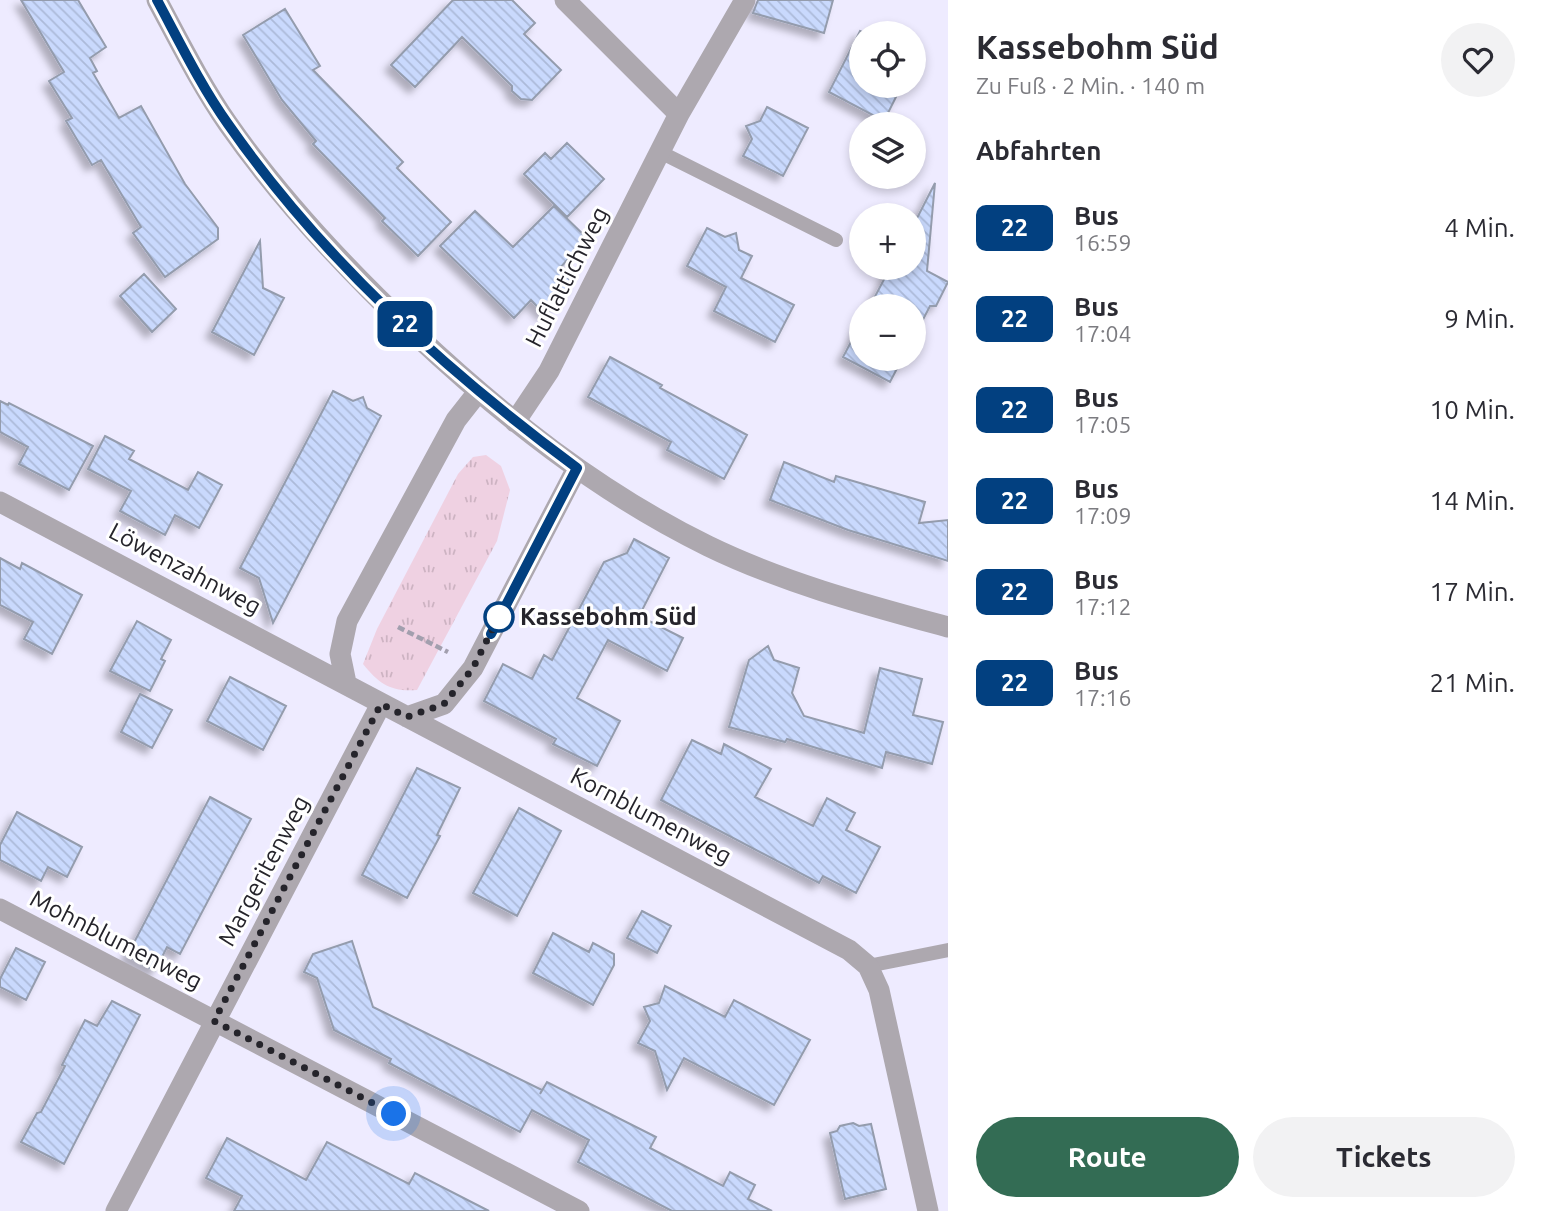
<!DOCTYPE html>
<html lang="de">
<meta charset="utf-8">
<style>
:root{--surface:#fff;--page:#f2f2f3;--text:#2b2b33;--muted:#7c7c81;--accent:#336c54}
body{margin:0;font-family:Ubuntu,sans-serif;background:var(--page);color:var(--text);height:100vh;display:flex;flex-direction:column;font-size:26px;white-space:nowrap}
*{box-sizing:border-box;margin:0}
p{font-size:23px;color:var(--muted)}
.icon{flex:none;width:38px;height:38px;fill:none;stroke:currentColor;stroke-width:2;stroke-linecap:round;stroke-linejoin:round}
.map{position:relative;flex:1;overflow:hidden}
.side{display:flex;flex-direction:column;background:var(--surface);width:595px}
.side>*{flex:none}
.badge{padding:0 14px;border-radius:10px;font-size:24px;line-height:46px}
.buttons{position:absolute;left:849px;top:21px;display:grid;gap:14px}
.buttons a{display:grid;place-items:center;width:77px;height:77px;border-radius:50%;background:var(--surface);box-shadow:0 4px 10px #0003;font-size:35px}
.you{position:absolute;width:35px;height:35px;margin:-18px;border:5px solid #fff;border-radius:50%;background:#1a73e8;box-shadow:0 0 0 10px #1a73e833}
.map>.badge{position:absolute;translate:-50% -50%;box-shadow:0 0 0 4px #fff}
h2{padding:0 28px;font-size:26px;line-height:63px}
.round{display:grid;place-items:center;flex:none;width:74px;height:74px;border-radius:37px;background:var(--page)}
.headline{display:flex;align-items:center;justify-content:space-between;height:119px;padding:0 28px}
h1{font-size:33px;font-weight:700;line-height:52px}
.action{display:flex;gap:14px;margin-top:auto;padding:14px 28px}
.action a{flex:1;height:80px;border-radius:42px;background:var(--accent);color:#fff;font-size:28px;font-weight:700;line-height:80px;text-align:center}
.action a+a{background:var(--page);color:var(--text)}
ul{padding:0;list-style:none}
li{display:flex;align-items:center;gap:21px;height:91px;padding:0 28px}
li div{flex:1}
li b{display:block;font-size:26px}
li em{font-style:normal}
li .badge{min-width:77px;font-weight:700;text-align:center}
main{display:flex;flex:1;min-height:0}
.map>svg:first-child{display:block}
.grass{fill:url(#grass-tufts)}
.building{fill:url(#building-back-hatch);stroke:#949cad;stroke-width:2;filter:url(#shadow)}
.lines{fill:none;stroke-linecap:round;stroke-linejoin:round}
.path{stroke:#a29fae;stroke-width:4.5;stroke-dasharray:7 3.5;stroke-linecap:butt}
.service{stroke:#ada8af;stroke-width:14}
.minor{stroke:#ada8af;stroke-width:21}
.line-casing{stroke:#fff;stroke-width:16}
.line{stroke:#024080;stroke-width:10}
.walk{stroke:#25242b;stroke-width:7;stroke-dasharray:0 12.6}
.stop-dot{fill:#fff;stroke:#024080;stroke-width:3.5}
.labels{text-anchor:middle;stroke-width:6;stroke-linejoin:round;paint-order:stroke}
.street-label{font-size:24px;fill:#25242b;stroke:#fff}
.stop-label{font-size:24px;font-weight:bold;fill:#25242b;stroke:#fff;text-anchor:start}
</style>
<main>
<div class="map">
<svg width="948" height="1211" viewBox="0 0 948 1211">
<defs>
<pattern id="grass-tufts" width="24" height="20" patternUnits="userSpaceOnUse" patternTransform="scale(1.75)"><rect width="24" height="20" fill="#efd1e2"/><path d="M3 7l-1-3M5 7V3M7 7l1-3M15 17l-1-3M17 17v-4M19 17l1-3" fill="none" stroke="#cdb3c2"/></pattern>
<pattern id="building-back-hatch" width="6" height="6" patternUnits="userSpaceOnUse" patternTransform="scale(1.75)"><rect width="6" height="6" fill="#c9d9fd"/><path d="M-1 5l2 2M0 0l6 6M5-1l2 2" fill="none" stroke="#acbad9"/></pattern>
<filter id="shadow"><feDropShadow dx="-6" dy="6" stdDeviation="3.5" flood-color="#0004"/></filter>
</defs>
<rect width="100%" height="100%" fill="#eeebff"/>
<path class="grass" d="M486,455l15,11 9,24 -13,51 -80,149c-26,2 -38,-6 -54,-26l14,-35 81,-155 15,-17z"/>
<path class="building" d="M21,0h57l28,47 -16,11 7,13 -4,2 26,45 22,-12 44,78 33,44v11l-53,38 -32,-44 8,-6 -40,-67 -9,5 -26,-44 6,-3 -23,-37 15,-9z
M453,0h59l23,23 -11,11 37,36 -29,30 -11,-1 -9,-8v-5l-50,-49 -47,50 -24,-22z
M758,0h75l-9,33 -71,-20z
M285,9l35,57 -7,4 90,92 -6,6 54,54 -33,34 -36,-35 3,-3 -72,-74 3,-3 -34,-41 -39,-65z
M860,31l4,2h-3v53h24l-3,4 14,7 -12,24 -55,-29z
M767,107l41,21 -25,48 -40,-20 9,-17 -6,-13 14,-5z
M567,143l37,36 -37,38 -43,-43 21,-21 6,6z
M935,183l-8,88 21,11 -12,24h-6l-16,31v-31h-44l20,-38h24v-44z
M554,206l33,32 -28,31 15,15 -29,31 -14,-15 -17,18 -74,-72 35,-35 38,36z
M707,228l18,9 11,-4 3,17 13,6 -11,22 53,27 -19,37 -61,-31 12,-24 -39,-21z
M260,241l3,47 21,10 -30,57 -42,-23z
M144,274l32,35 -24,23 -32,-36z
M861,323v36h41l-12,23 -47,-25z
M610,357l52,28 -2,3 87,47 -23,44 -57,-29 4,-8 -83,-45z
M333,391l20,10 10,-4 4,11 14,8 -108,207 -14,-45 -19,-10z
M0,401l8,4 1,-2 84,43 -24,44 -50,-26 9,-17 -28,-15z
M105,436l29,15 -5,8 59,31 10,-18 24,13 -23,43 -24,-13 -10,20 -45,-24 11,-20 -43,-22z
M784,462l50,20 2,-6 89,26 -6,21 29,-3v41l-100,-31 -78,-30z
M634,539l35,19 -30,58 44,22 -16,33 -59,-31 -31,58 43,23 -23,45 -44,-22 3,-5 -72,-38 19,-37 29,15 12,-24 8,5 52,-98 23,-9z
M0,558l20,11 2,-6 60,32 -30,59 -28,-15 9,-17 -33,-17z
M137,621l34,19 -10,19 4,2 -15,30 -40,-20z
M768,646l6,14 25,8 -7,25 12,23 60,17 16,-65 42,11 -9,36 30,7 -11,42 -46,-12 -4,16 -95,-29 -2,3 -56,-15 20,-67z
M230,677l56,29 -23,44 -56,-29z
M140,694l32,16 -20,38 -31,-16z
M692,740l29,14 3,-10 47,25 -16,28 58,29 14,-28 28,15 -9,17 34,17 -24,46 -33,-17 -4,7 -158,-83z
M417,768l43,20 -23,47 3,1 -33,62 -45,-23z
M210,797l41,22 -71,135 -13,-7 -12,24 -28,-15z
M519,808l42,23 -44,85 -44,-23z
M17,812l65,35 -15,30 -19,-10 -7,14 -41,-21v-15z
M642,911l29,15 -14,27 -30,-15z
M553,933l36,19 4,-9 21,11v11l-21,40 -60,-32z
M352,941l21,66 169,83 -2,4 7,-12 109,55 -6,11 73,38 7,-14 25,13 -7,14 24,12h-100l-94,-49 11,-22 -57,-30 -12,22 -131,-69 2,-4 -57,-29 -17,-52 -13,-6 9,-18z
M16,948l29,14 -19,38 -26,-13v-8z
M665,986l60,31 9,-17 76,40 -36,65 -90,-47 -17,32 -12,-39 -17,-8 12,-22 -6,-14 15,-4z
M112,1001l28,14 -76,149 -43,-22 16,-29 4,-1 24,-46 -3,-1 23,-45 12,6z
M853,1123l6,3 12,-2 15,65 -41,10 -15,-66 7,-2 3,-5z
M227,1138l79,42 21,-38 82,42 6,-11 74,38h-255l8,-15 -36,-18z"/>
<g class="lines">
<path class="path" d="M398,627l50,25"/>
<path class="service" d="M660,152l176,88
M868,966l80,-16"/>
<path class="minor" d="M157,0c22,41 44,85 71,124 54,77 117,144 186,209 88,83 184,159 294,213 76,37 159,59 240,81
M565,0l114,114
M515,422l34,-51 130,-257 66,-114
M0,502l849,448 19,16 11,24 49,221
M346,683l-6,-29 7,-33 109,-201 22,-28
M407,717l37,-13 29,-36 104,-200
M0,909l579,302
M116,1211l265,-507"/>
</g>
<g class="lines">
<g class="line-casing">
<path id="line" d="M157,0c22,41 44,86 71,124 94,135 218,247 349,344l-86,166"/>
</g>
<use href="#line" class="line"/>
<path class="walk" d="M394,1114l-180,-93 167,-317 26,13 37,-13 29,-36 27,-54 -1,3"/>
</g>
<circle class="stop-dot" cx="499" cy="617" r="14"/>
<g class="labels">
<g class="street-label">
<text transform="translate(567 277) rotate(-63)" y="8">Huflattichweg</text>
<text transform="translate(185 569) rotate(28)" y="8">Löwenzahnweg</text>
<text transform="translate(651 816) rotate(28)" y="8">Kornblumenweg</text>
<text transform="translate(264 871) rotate(-62)" y="8">Margeritenweg</text>
<text transform="translate(116 940) rotate(27)" y="8">Mohnblumenweg</text>
</g>
<g class="stop-label">
<text x="520" y="625">Kassebohm Süd</text>
</g>
</g>
</svg>
<div class="buttons">
<a><svg class="icon" aria-label="locate" viewBox="0 0 24 24"><circle cx="12" cy="12" r="6"/><path d="M12 2v4M12 18v4M2 12h4M18 12h4"/></svg></a>
<a><svg class="icon" aria-label="layers" viewBox="0 0 24 24"><path d="M12 4l9 5-9 5-9-5zM3 14l9 5 9-5"/></svg></a>
<a>+</a>
<a>−</a>
</div>
<div class="you" style="left:394px;top:1114px"></div>
<b class="badge" style="left:405px;top:324px;background:#024080;color:#fff">22</b>
</div>
<section class="side">
<div class="headline"><div><h1>Kassebohm Süd</h1><p>Zu Fuß · 2 Min. · 140 m</p></div><a class="round"><svg class="icon" aria-label="heart" viewBox="0 0 24 24"><path d="M12 20l-8-8c-3-5 5-10 8-4 3-6 11-1 8 4z"/></svg></a></div>
<h2>Abfahrten</h2>
<ul>
<li><span class="badge" style="background:#024080;color:#fff">22</span><div><b>Bus</b><p>16:59</p></div><em>4 Min.</em></li>
<li><span class="badge" style="background:#024080;color:#fff">22</span><div><b>Bus</b><p>17:04</p></div><em>9 Min.</em></li>
<li><span class="badge" style="background:#024080;color:#fff">22</span><div><b>Bus</b><p>17:05</p></div><em>10 Min.</em></li>
<li><span class="badge" style="background:#024080;color:#fff">22</span><div><b>Bus</b><p>17:09</p></div><em>14 Min.</em></li>
<li><span class="badge" style="background:#024080;color:#fff">22</span><div><b>Bus</b><p>17:12</p></div><em>17 Min.</em></li>
<li><span class="badge" style="background:#024080;color:#fff">22</span><div><b>Bus</b><p>17:16</p></div><em>21 Min.</em></li>
</ul>
<div class="action"><a>Route</a><a>Tickets</a></div>
</section>
</main>
